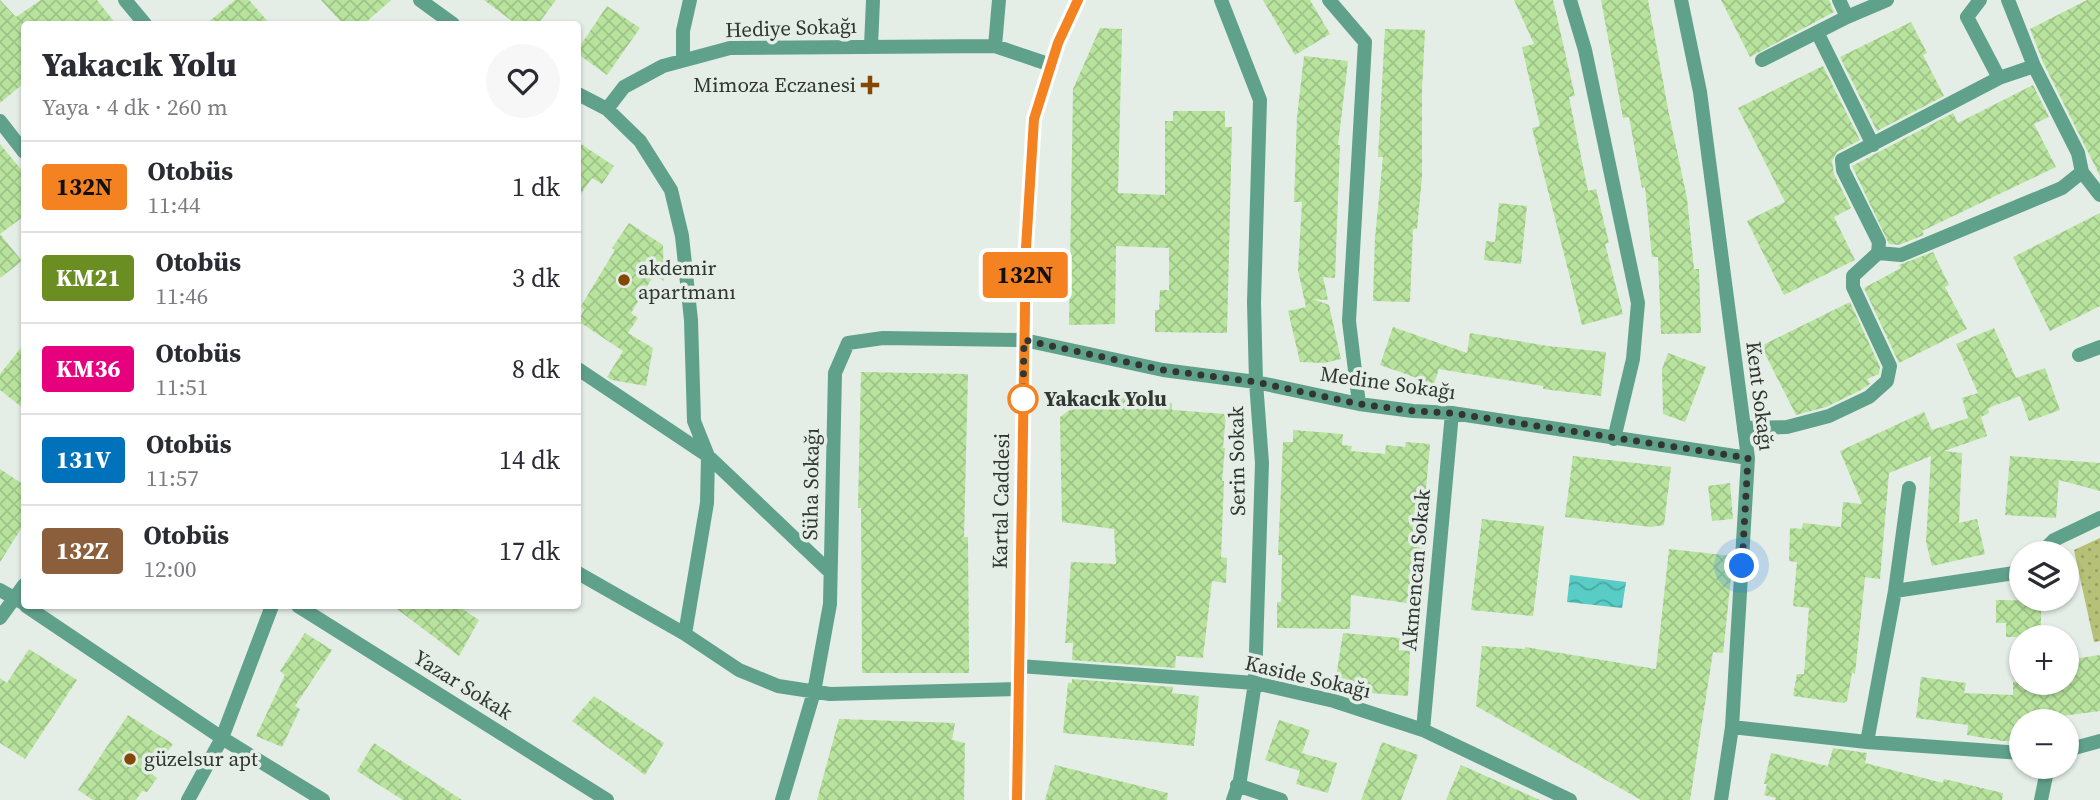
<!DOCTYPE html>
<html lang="tr">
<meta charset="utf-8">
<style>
:root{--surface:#fff;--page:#f7f7f7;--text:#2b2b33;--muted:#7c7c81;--line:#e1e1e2}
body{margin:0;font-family:"Source Serif 4",serif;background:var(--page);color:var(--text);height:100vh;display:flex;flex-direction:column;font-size:26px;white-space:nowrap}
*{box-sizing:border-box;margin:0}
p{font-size:23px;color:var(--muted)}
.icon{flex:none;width:38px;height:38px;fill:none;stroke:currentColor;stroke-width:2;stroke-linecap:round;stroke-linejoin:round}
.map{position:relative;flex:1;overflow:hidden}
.details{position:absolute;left:21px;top:21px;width:560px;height:588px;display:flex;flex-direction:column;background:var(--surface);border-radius:7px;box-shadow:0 2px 5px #0004}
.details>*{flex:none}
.badge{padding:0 14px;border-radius:5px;font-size:24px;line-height:46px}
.tools{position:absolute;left:2009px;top:541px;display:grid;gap:14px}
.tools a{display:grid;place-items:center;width:70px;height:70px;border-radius:50%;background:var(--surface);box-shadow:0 2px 5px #0004;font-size:35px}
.you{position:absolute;width:35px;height:35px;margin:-18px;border:5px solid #fff;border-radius:50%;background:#1a73e8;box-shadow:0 0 0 10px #1a73e833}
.map>.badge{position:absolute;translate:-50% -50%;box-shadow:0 0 0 4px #fff}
.round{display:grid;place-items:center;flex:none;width:74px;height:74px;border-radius:37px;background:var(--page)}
.headline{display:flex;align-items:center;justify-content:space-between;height:119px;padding:0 21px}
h1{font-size:33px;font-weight:800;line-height:52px}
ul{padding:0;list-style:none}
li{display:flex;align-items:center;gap:21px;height:91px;padding:0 21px;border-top:2px solid var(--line)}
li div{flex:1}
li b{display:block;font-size:26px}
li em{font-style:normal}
li .badge{min-width:77px;font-weight:700;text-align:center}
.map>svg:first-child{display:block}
.grass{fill:url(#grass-dots)}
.water{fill:url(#water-waves)}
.building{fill:url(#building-cross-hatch)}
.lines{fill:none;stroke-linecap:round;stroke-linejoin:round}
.lane{stroke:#60a18c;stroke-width:14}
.street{stroke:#60a18c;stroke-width:14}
.secondary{stroke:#207861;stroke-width:14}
.line-casing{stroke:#fff;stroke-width:16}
.line{stroke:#f58220;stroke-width:10}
.walk{stroke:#323633;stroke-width:7;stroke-dasharray:0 12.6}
.poi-dot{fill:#844802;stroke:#e4eee6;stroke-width:2.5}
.stop-dot{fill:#fff;stroke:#f58220;stroke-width:3.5}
.labels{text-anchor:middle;stroke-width:7;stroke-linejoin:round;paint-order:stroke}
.street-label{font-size:21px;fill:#323633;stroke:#e4eee6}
.poi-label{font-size:21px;fill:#323633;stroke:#e4eee6;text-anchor:start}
.stop-label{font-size:21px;font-weight:bold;fill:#323633;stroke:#e4eee6;text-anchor:start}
</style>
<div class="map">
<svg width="2100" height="800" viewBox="0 0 2100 800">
<defs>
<pattern id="grass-dots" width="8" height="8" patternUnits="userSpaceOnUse" patternTransform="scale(1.75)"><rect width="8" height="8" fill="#b6c177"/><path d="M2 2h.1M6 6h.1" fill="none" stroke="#959e62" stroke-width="1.8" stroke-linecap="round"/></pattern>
<pattern id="water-waves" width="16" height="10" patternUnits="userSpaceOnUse" patternTransform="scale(1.75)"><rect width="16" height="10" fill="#58ccc5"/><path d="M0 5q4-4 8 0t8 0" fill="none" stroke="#49a6a1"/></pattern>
<pattern id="building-cross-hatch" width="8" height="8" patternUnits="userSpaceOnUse" patternTransform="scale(1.75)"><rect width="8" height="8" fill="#b7e39d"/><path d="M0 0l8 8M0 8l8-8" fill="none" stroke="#9ec388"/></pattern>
</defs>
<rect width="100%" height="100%" fill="#e4eee6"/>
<path class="grass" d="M2100,538v103l-6,1 -20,-92z"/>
<path class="water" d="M1570,575l56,7 -4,26 -55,-6z"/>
<path class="building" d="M0,0l16,17 25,-17h56l19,24h-92v59l-24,20z
M235,0h14l21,24h-64z
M321,0h70l-27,24h-21z
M484,0h72l-18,24h-22z
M1263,0h47l20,34 -35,21z
M1514,0h39l22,96 -6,1 19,94 8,-2 13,54 -4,1 18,70 -41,11 -50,-197 8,-2 -18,-79 12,-3z
M1601,0h47l21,114 18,84 7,71h5l2,64 -40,1 -3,-77h-6l-7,-70 -3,1 -13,-71 -6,1z
M1721,0h108l5,12 -84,45z
M2087,0h13v176l-57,-114 -13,-33z
M607,6l33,22 -33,47 -29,-21v-5z
M1911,22l16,31 -4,2 21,41 -67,35 -37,-74z
M1100,28l22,1 -4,164 47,2v-74h8v-10h52v16h7l-5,206 -72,-1v-22h4l1,-20h9v-42l-53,-2 -1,78 -46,1 4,-236z
M1385,29l40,1 -3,60v87l-5,52h-4l-3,73 -37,-1 2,-63 8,-81h-5z
M1304,56l44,5 -10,84h2l-5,133 -12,-1 5,23 -15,-1 16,6 12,54 -17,4 -24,-1 -12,-51 18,-4 -8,-37 4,-68h-8l3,-85z
M1823,66l37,74 -23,12 -5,9 2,13 17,34 -17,9 21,43 -71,35 -37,-74 38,-19 -47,-94z
M2033,85l16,32 -15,7 22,43 -134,64 2,4 -25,10 -10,-1 -37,-78 101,-53 5,10z
M578,142l36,24 -12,18 -10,-6 -14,20z
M0,144l24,29v43l-24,18 22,27 -22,17z
M1499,203l28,3 -6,58 -37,-4 2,-19 9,1z
M2100,213v93l-50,25 -37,-74z
M629,223l34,22 1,36 -10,-6 -23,38 7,5 -10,15 25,15 -7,38 -34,-6 -5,-3 16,-26 -45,-30 6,-11 -3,-4 34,-56 -3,-2z
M1933,252l16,33 -4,2 22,42 -68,34 -35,-75 37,-20 -2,-3z
M1850,302l30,65 -1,7 -12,5 3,5 -9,6 -35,17 -30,8 -35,-69z
M1393,327l74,26 3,-20 78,13 58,6 -5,44 -58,-7v-3l-104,-17 -5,15 -54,-19z
M1994,328l22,50 29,-10 15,42 -31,11 -9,-25 -32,12 1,5 -8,4 6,19 -43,15 18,2 -3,70 18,-4 8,35 -53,12 -6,-24 5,-86 -42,17 -9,106 -15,-2 -10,97 -3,-1 -5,28 -3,2 -51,-7 4,-22h7l5,-66 -16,-2 4,-44 -8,-1 1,-33 12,1 1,-6 38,4 2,-25 19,2 -22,-53 84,-39 8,18 36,-12 -6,-20 16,-5 -22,-49z
M24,344v65l-24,-19v-16z
M1668,353l38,14 -21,55 -22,-8 -1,-45z
M861,372l107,2 -4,163h4l1,136h-107l-1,-165h-3z
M1092,394l80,9v7l54,4 -3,34h2l-3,33h2l-3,76 6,1 -1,25 -14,-2 -9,77 -27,-2 -1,12 -103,-8 1,-17h-8l6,-81 45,2 -2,-35 -52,-7 -2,-105z
M1293,430l50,4 -1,11 10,1 -1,5 34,3 1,-9 19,2 1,-5 24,2 -8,90h4l-6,71 -69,-10 -1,34 -73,-1v-26h4l1,-47h-4l5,-113h10z
M1573,456l98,11 -7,58 -13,2 -86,-10z
M2010,456l90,7v28l-41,-11 -3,38 -51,-3z
M0,469l24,16v39l-24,38z
M1730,483l3,36 -21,2 -4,-35z
M1482,519l62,7 -11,90 -62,-6z
M1669,549l64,7 -2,22 -8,75 -10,-1 -23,148h-49l-165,-94 6,-60 43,3v-2l131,22z
M1996,600l45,1v36h-35v-14h-10z
M393,606h65l21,14 -20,36z
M305,633l27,17 -37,56 5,3 -18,38 -26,-11 29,-61 -5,-4z
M1343,633l57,5 -1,12 11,1 -2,45 -74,-6z
M29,649l48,31 -52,79 -25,-16v-65l7,5z
M2100,655v56l-53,7v3h-26v20h-18l-36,-6 1,-10 -52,-7 5,-41 45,6 -2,10 49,2v-13h54v-22z
M1072,679l101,8 -1,6 27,3 -5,50 -131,-13 5,-50h4z
M594,696l70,47 -19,32 -73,-54z
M128,715l45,29 -21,30 5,4 -10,14 -5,-1 -6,9h-43l-15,-10z
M839,719l116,4 -3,17 13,3 -1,57h-147z
M1279,720l31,10 -8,23 35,10 -9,30 -32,-9 4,-13 -35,-11z
M1382,742l36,13 -17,45h-40z
M374,743l88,57h-59l-46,-29z
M1833,748l34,5 -2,10 78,20 1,-4 59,14 -1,7h-227l1,-2 -12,-3 3,-11h-3l7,-31 57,13z
M1055,765l113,28 -1,7h-122z
M1461,765l79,35h-94z"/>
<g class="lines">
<path class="lane" d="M1839,0l8,17
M1980,0l-13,17 32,61
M2008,0l26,66
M1817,32l56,113
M1762,60l85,-43 40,-17
M2082,172l18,23
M2079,355l21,-8
M1744,428l43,-1 42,-11 40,-19 18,-16 3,-15 -37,-79v-11l25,-23 1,-11 -36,-72 -1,-10 157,-82 35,-12 44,87 4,19 -20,16 -161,67 -23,-2"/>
<path class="street" d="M125,0l20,24
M420,0l33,24
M999,0l-4,46 56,19
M1221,0l39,100 -6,202 2,80 6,81 -7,220 -15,97 -7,20
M1329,0l36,42 -16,279 10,83
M1570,0l15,50 53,253 -5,56 -19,80
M1681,0l19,92 48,366 -16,269 -11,73
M871,46l2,-46
M683,60v-29l7,-31
M578,94l29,15 33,32 31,49 11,46 9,84 3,101 14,35 -1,47 -22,131 -107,-61
M607,109l17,-22 39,-21 67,-18 265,-2
M0,121l24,31
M578,369l130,87 122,116
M2041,553l13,-13 46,-22
M0,590l23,13
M1895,591l126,-19
M26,606l196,132 101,62
M298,606l309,194
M0,618l24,-33
M685,634l54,36 39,16 52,8 189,-5
M1019,666l236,17 79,18 89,29 147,70
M1732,727l135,15 154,11
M1423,730l29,-317
M1867,742l28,-151 14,-103
M2067,750l33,-9
M1237,785l44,15
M188,800l34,-62 50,-132
M782,800l32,-108 16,-88 5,-231 13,-30 35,-5 141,2 139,30 93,12 103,22 54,7 39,2 296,45
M2041,800l7,-34"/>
<path class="secondary" d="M1017,800l9,-552 8,-129 24,-76 20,-43"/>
</g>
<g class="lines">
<g class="line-casing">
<path id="line" d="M1017,800l9,-552 8,-129 24,-76 20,-43"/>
</g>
<use href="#line" class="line"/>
<path class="walk" d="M1023,399l1,-59 139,30 93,12 103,22 54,7 39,2 296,45 -6,108"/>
</g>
<g class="poi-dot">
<path d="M866.5 74.5h7v7h7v7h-7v7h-7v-7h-7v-7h7z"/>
<circle cx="624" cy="280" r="7"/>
<circle cx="130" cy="759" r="7"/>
</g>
<circle class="stop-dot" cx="1023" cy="399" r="14"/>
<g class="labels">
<g class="street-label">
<text transform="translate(791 28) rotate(-2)" y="7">Hediye Sokağı</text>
<text transform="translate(1388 383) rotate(8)" y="7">Medine Sokağı</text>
<text transform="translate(1760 396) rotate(83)" y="7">Kent Sokağı</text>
<text transform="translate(1237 461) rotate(-91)" y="7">Serin Sokak</text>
<text transform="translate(811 484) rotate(-89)" y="7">Süha Sokağı</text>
<text transform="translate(1001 501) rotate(-89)" y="7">Kartal Caddesi</text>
<text transform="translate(1416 570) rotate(-85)" y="7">Akmencan Sokak</text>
<text transform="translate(1308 677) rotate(13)" y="7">Kaside Sokağı</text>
<text transform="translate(463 685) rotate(32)" y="7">Yazar Sokak</text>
</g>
<g class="poi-label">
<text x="856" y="92" text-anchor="end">Mimoza Eczanesi</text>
<text x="638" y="275">akdemir<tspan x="638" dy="24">apartmanı</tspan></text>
<text x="144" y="766">güzelsur apt</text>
</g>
<g class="stop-label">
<text x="1044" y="406">Yakacık Yolu</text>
</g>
</g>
</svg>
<div class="tools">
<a><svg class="icon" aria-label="layers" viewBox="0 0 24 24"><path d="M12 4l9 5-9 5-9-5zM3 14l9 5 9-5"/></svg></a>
<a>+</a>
<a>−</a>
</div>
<div class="you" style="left:1742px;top:566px"></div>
<b class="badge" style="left:1025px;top:275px;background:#f58220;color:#111">132N</b>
<section class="details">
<div class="headline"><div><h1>Yakacık Yolu</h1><p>Yaya · 4 dk · 260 m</p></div><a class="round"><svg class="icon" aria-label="heart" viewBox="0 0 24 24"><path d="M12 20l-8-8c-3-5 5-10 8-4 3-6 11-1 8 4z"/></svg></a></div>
<ul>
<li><span class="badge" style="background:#f58220;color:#111">132N</span><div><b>Otobüs</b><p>11:44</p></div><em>1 dk</em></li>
<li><span class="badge" style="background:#6b8e23;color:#fff">KM21</span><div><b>Otobüs</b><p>11:46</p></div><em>3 dk</em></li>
<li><span class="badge" style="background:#e6007e;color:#fff">KM36</span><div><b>Otobüs</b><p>11:51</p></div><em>8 dk</em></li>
<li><span class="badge" style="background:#0072bc;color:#fff">131V</span><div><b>Otobüs</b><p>11:57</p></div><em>14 dk</em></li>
<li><span class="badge" style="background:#8b5e3c;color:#fff">132Z</span><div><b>Otobüs</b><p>12:00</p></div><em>17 dk</em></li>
</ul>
</section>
</div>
